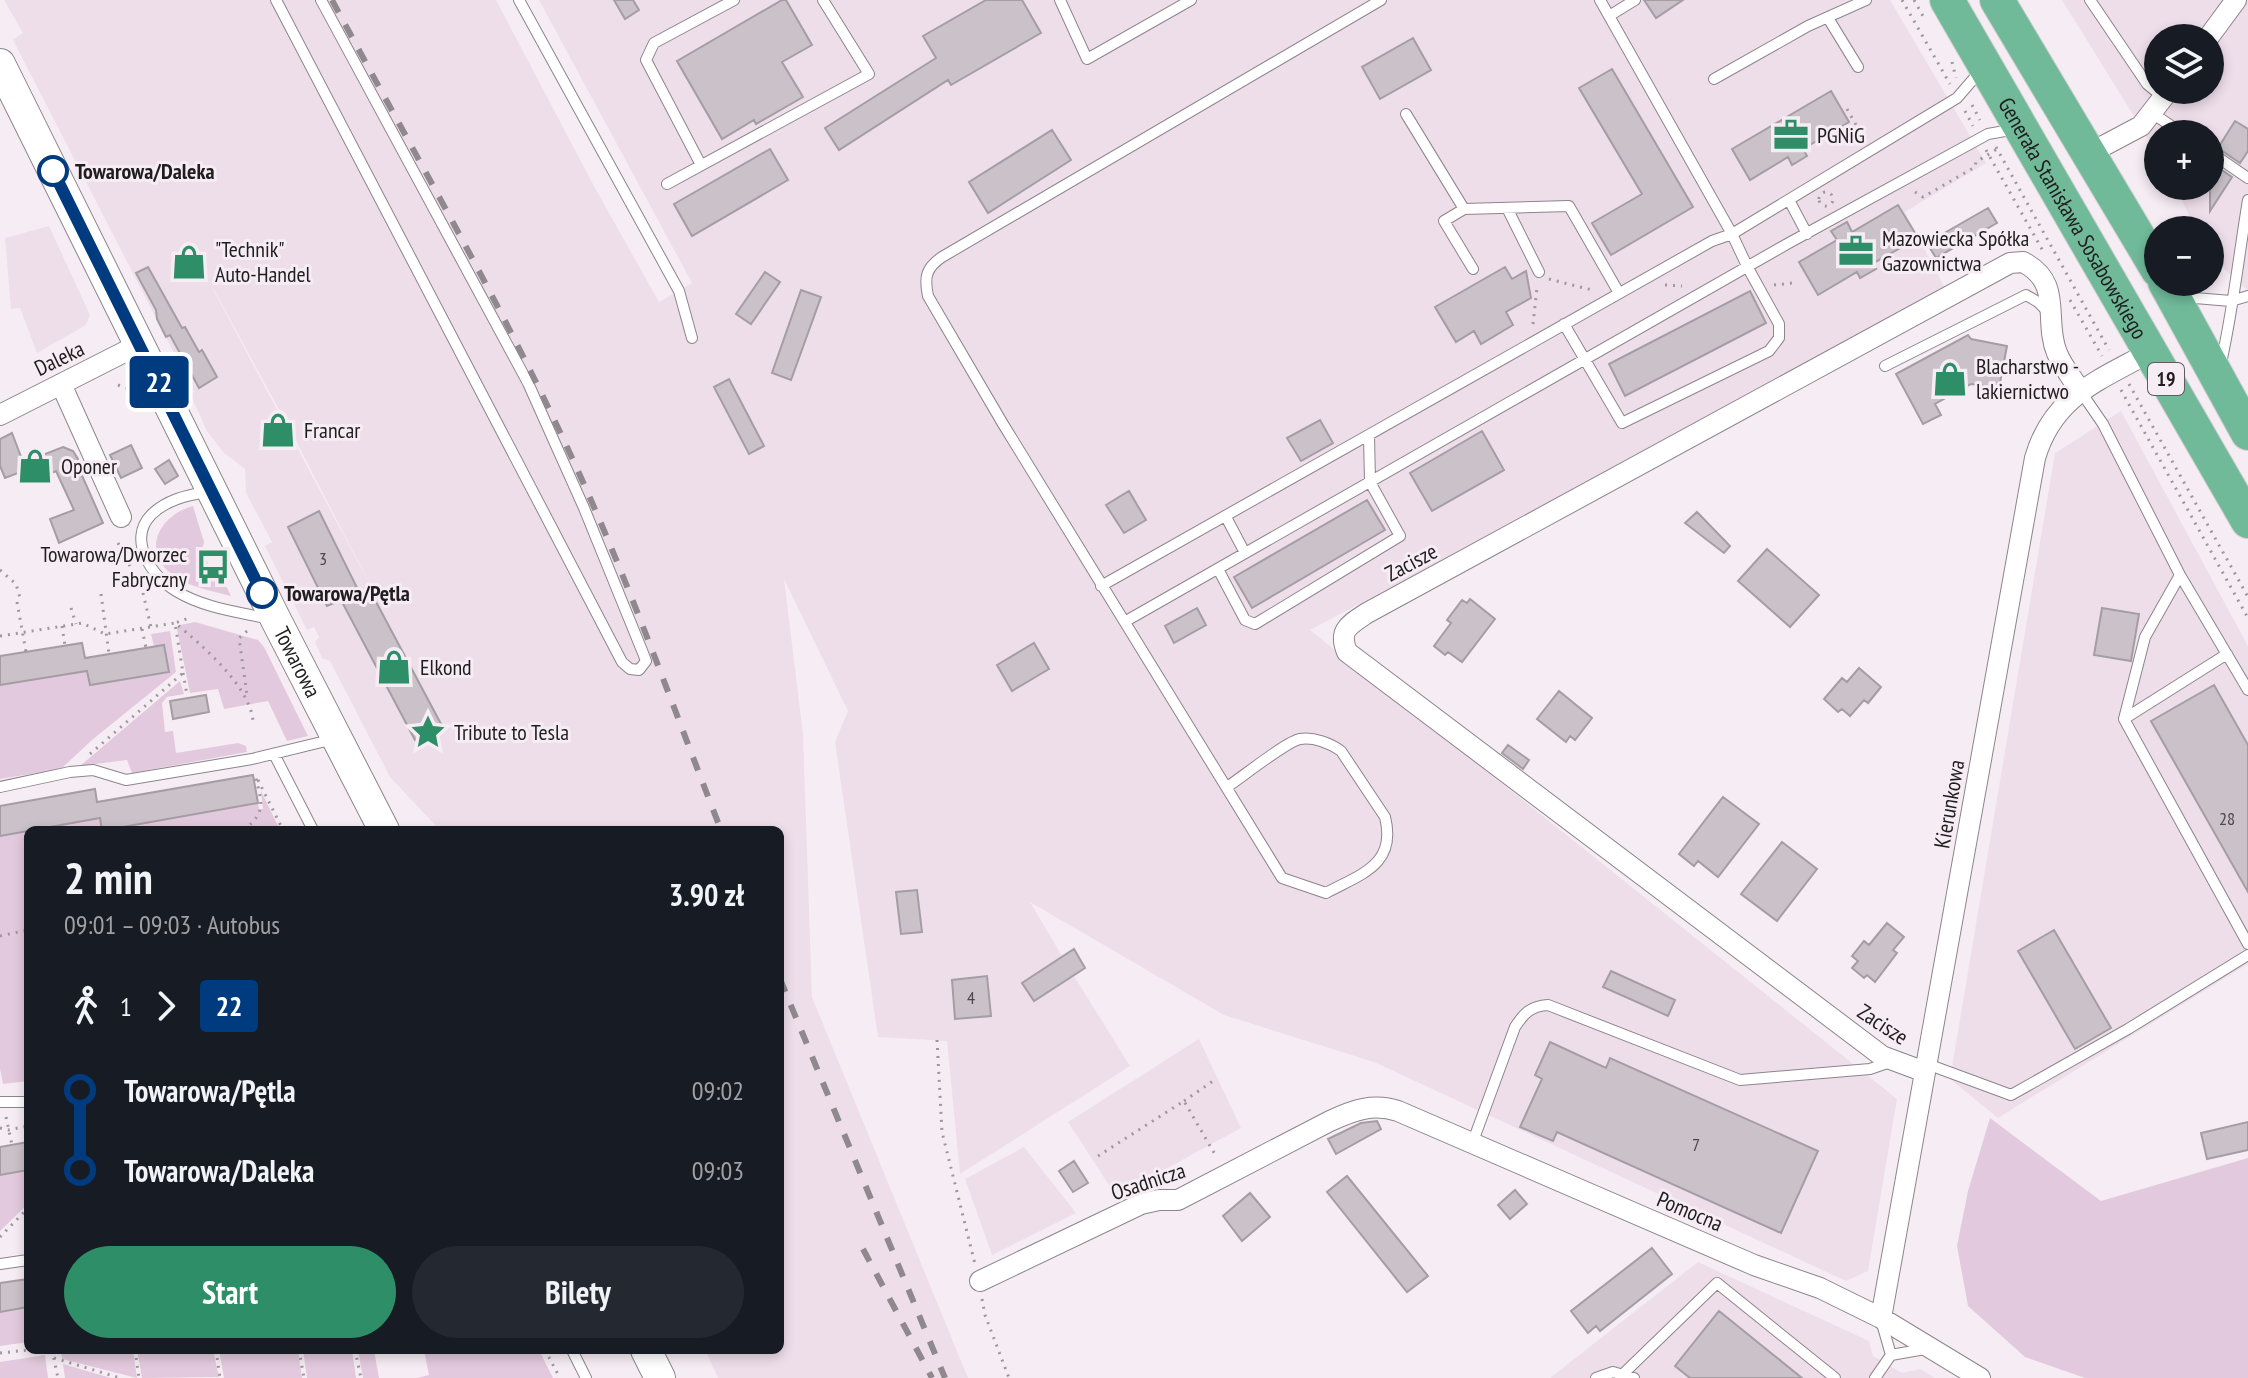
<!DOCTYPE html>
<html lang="pl">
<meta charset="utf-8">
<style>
:root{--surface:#171b24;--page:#242831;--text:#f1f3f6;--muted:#9ea1a6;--accent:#2d8e67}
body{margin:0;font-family:"PT Sans Narrow",sans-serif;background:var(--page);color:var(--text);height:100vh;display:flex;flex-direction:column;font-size:30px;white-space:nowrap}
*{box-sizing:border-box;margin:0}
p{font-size:26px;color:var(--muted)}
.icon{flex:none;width:44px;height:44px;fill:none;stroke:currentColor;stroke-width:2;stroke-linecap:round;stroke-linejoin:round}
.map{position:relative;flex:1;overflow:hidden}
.panel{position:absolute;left:24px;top:826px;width:760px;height:528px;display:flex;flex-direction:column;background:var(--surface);border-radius:12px;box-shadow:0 4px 12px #0003}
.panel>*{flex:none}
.badge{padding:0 16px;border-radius:6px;font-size:28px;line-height:52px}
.fabs{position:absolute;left:2144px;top:24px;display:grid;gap:16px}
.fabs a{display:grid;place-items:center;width:80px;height:80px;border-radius:50%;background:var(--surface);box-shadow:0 4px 12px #0003;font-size:40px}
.map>.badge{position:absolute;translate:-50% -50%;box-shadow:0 0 0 4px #fff}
.legs{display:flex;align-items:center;gap:12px;height:88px;padding:0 40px;font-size:26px}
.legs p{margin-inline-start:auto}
.summary{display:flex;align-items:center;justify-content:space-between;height:136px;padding:0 40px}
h1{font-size:44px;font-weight:800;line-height:60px}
.primary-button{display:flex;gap:16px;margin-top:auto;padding:16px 40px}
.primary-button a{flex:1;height:92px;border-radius:48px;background:var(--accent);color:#fff;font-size:32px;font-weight:800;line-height:92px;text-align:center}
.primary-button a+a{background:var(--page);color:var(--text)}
ul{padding:0 40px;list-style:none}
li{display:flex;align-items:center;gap:28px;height:80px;font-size:30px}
li i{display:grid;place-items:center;width:12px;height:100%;margin:0 10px;background:currentColor}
li i::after{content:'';width:20px;height:20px;margin:-10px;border:6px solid;border-radius:50%;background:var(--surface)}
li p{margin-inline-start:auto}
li:first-child i{background:linear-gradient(#0000 50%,currentColor 0)}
li:last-child i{background:linear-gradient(currentColor 50%,#0000 0)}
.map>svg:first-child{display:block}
.built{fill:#eedeea;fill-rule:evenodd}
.green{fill:#e3c9dd}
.building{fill:#cac2c8;stroke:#a59da4;stroke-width:2}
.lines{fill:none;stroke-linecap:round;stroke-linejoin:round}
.service-casing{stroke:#8c858b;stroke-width:12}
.minor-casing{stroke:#8c858b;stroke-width:22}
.secondary-casing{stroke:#8c858b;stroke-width:32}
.trunk-casing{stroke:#cecdce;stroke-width:36}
.path{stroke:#9e989d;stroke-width:3;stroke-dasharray:2 6;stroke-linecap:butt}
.service{stroke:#fff;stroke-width:10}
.minor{stroke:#fff;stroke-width:20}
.secondary{stroke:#fff;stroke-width:30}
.trunk{stroke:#70ba9a;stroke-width:34}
.rail{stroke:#8f898e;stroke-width:6;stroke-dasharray:14 14;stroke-linecap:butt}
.line-1-casing{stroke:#fff;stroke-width:18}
.line-1{stroke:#003b80;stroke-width:12}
.stop-1-dot{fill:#fff;stroke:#003b80;stroke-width:4}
.labels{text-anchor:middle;stroke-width:6;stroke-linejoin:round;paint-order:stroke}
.number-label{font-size:18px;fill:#4a4649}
.shield{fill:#f6edf4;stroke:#605b5f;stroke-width:2}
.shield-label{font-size:20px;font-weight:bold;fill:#201d1f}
.poi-label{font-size:22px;fill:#201d1f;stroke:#f6edf4;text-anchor:start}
.stop-label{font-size:22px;font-weight:bold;fill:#201d1f;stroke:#f6edf4;text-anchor:start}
.street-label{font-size:22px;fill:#201d1f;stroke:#f6edf4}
</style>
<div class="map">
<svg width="2248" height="1378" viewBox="0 0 2248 1378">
<rect width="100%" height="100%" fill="#f6edf4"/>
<path class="built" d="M4,0h492l99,188 64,114 33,-19 -153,-283h1351l96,163 -81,49 42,80 -637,338 587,469 -29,172 -22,10 -472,-219 -150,-47 -194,-113 32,54 12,-7 12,19 -12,8 56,90 -170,108 -13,-133 -69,-4 -43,-295 13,-31 -64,-132 19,155 9,263 156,381h-250l-13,-28h75v-520h-346l1,-5 -45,-48 -60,-116 -8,-3 -7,-16 4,-5 -5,-10 -7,3 -42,-84 7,-4 -26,-49 -1,-24 -21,-16 -17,-22 -17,-37 4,-2 -181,-352 10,-7zM213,288l84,155 79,153 -163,-307z
M2062,0h186v291l-38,-35v-26h-13l-23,-44h36v-52h-52v21zM2158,38h52v52h-52z
M49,226l41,89 -4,10 -49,28 -17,-45 -9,1 -6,-71z
M2121,411l127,235v318l-250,154 -48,-39 105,-626z
M1199,1039l42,89 -125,68 -48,-74z
M1024,1147l52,66 -84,42 -27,-76z
M1698,1262l171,79 4,15 29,17 18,-4 15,9h-385z"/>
<path class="green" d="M193,506l11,36 -2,9 7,14 10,6 12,25c-18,-5 -39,-8 -55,-19 -36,-23 -19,-61 17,-71z
M195,622l63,18 6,7 44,89 -21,5 -19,-40 -44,8 -6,-20 -28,4 -13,-64 3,-4z
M170,631l6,41 -84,68 -31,29 -61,10v-94l87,-14 3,14 79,-13 -5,-27 -10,1 -3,-12z
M180,681l4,13 -17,3 -5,6 3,29 8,-1 3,22 62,-10 8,3 1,6 -115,21 -5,-13 -47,6z
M261,791l19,39h-174l152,-27 1,6h4z
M100,818l2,12h-70z
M28,831v250l-25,3 -3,-15v-233z
M1990,1118l111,83 147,-43v220h-163l-60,-21 -57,-51 -11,-60 11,-55z
M28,1170v34l-28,27v-56z
M28,1307v35l-28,4v-34z
M61,1350h72l4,28 -75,-19z
M137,1350h76l6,27 -77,1z
M219,1350h79l4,28h-78z
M303,1350h49l4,28h-49z
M358,1350h16l5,28h-16z
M424,1350h115l14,28h-136l12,-3z
M45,1355l3,23h-48v-16z
M63,1364l48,14h-46z"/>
<path class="building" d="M614,0h19l6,10 -14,9z
M782,0h4l26,45 -30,17 21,35 -47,27 -2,-4 -32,19 -45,-78z
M986,0h36l19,33 -90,52 -3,-5 -109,70 -14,-22 111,-70 -13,-22z
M1644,0h39l-27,18z
M1413,38l18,32 -51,29 -18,-32z
M1612,69l81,138 -82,48 -19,-32 50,-29 -63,-106z
M1831,91l18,31 -46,27 4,7 -15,9 -4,-8 -38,23 -18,-31z
M2235,121l13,8v22l-8,12 -22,-15z
M1052,130l19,30 -83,53 -19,-31z
M770,149l18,31 -96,56 -18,-32z
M2210,162l22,15 -22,34z
M1898,205l20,33 -46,26 4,5 -16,9 -3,-6 -39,23 -19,-33 38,-22 -6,-9 16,-9 5,10z
M1988,208l9,15 -61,35 -9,-15z
M148,267l34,61 3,-1 14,25 3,-2 15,27 -18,11 -29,-53 -4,2 -9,-18 -1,-9 -20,-37z
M1505,267l7,12 14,-8 5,27 -25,14 7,13 -32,19 -7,-13 -18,11 -21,-35z
M765,272l15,10 -29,42 -15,-10z
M801,290l20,7 -30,83 -19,-7z
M1750,291l16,32 -141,73 -16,-32z
M1968,335l3,4 36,7 -8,42 -28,-4 -36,20 6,11 -18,9 -27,-50z
M729,379l35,67 -15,8 -35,-67z
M1320,420l13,23 -32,18 -14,-23z
M1482,431l22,39 -72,41 -22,-38z
M12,433l14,37 -21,8 -5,-12v-27z
M131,445l11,23 -21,10 -11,-23z
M63,447l10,4 5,8 -2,3 27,61 -44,20 -9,-24 24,-9 -18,-39 -22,10 -7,-20z
M169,460l9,16 -13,8 -10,-15z
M1129,491l17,29 -22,13 -18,-28z
M1367,500l18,30 -133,78 -18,-31z
M319,511l45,91 10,-4 67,126 -26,16 -74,-140 -14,6 -39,-79z
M1697,512l33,34 -6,7 -39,-30z
M1767,549l52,46 -29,32 -52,-46z
M1470,599l25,20 -33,43 -14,-10 -3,3 -11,-9 17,-23 -4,-3 15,-20 5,3z
M1197,608l9,17 -32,18 -9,-17z
M2102,608l37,6 -8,47 -37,-6z
M82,643l3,15 79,-13 5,27 -79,13 -3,-14 -87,14v-29z
M1034,643l15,26 -37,22 -15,-26z
M1859,668l22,19 -13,16 -4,-3 -14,16 -8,-7 -4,3 -14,-13 18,-21 5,4z
M2214,685l34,60v147l-97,-171z
M1559,691l33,27 -17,22 -5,-4 -4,6 -29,-23z
M206,695l3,17 -36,7 -3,-18z
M1508,745l21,15 -6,9 -21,-16z
M253,775l5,28 -152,27h-4l-2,-12 -100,18v-30l95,-17 2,13z
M1723,797l36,27 -41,53 -20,-16 -4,5 -15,-12z
M1782,842l35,27 -40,52 -36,-27z
M917,890l5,42 -21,2 -5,-42z
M1887,923l17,14 -11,13 4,3 -22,29 -8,-7 -3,3 -12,-10 6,-7 -6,-5 12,-15 5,4z
M2054,930l57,98 -36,21 -57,-98z
M1074,949l11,19 -51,33 -12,-18z
M1611,971l64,29 -7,16 -65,-29z
M987,976l4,40 -36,3 -3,-39z
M1550,1042l56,26 4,-10 208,93 -37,82 -224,-101 -4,9 -33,-14 22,-48 -7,-4z
M1377,1121l4,8 -45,25 -8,-15 33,-16z
M2248,1122v28l-41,9 -6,-26z
M28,1142v28l-28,5v-28z
M1074,1161l14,22 -15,9 -14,-21z
M1347,1176l81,100 -21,16 -80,-100z
M1515,1190l12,14 -17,15 -12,-14z
M1250,1193l20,24 -28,24 -19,-25z
M1652,1248l20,26 -72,57 -4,-5 -8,7 -17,-22z
M28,1279v28l-28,5v-29z
M1719,1311l83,67h-112l-15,-12z"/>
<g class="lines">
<g class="service-casing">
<path id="service" d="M276,0l346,662 8,7 9,1 7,-9 -3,-8 -59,-145 -56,-125 -207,-383
M519,0l160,291 13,47
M1060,0l27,59 104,-59
M2090,0l57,84 17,14
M1609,16l26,-16
M1828,18l30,49
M1714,79l94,-53 58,-26
M2152,113l31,21
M1406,114l58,95 105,-3 50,87
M2210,152l38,26
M701,165l-55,-105 8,-17 80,-43
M667,184l202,-110 -46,-74
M1789,200l18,34
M1507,208l32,64
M1464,209l-20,12 29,48
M2183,297l48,4 17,-5
M1564,324l58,99 147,-72 10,-13v-14l-31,-56 -16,-34 -132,-234
M2221,363c12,-53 18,-109 27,-163
M1885,366l141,-71 12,7 11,11
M2081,392l22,32 77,151 68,115
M207,492c-20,3 -41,8 -56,23 -24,25 1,62 25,76 28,17 62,21 94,28
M1226,517l19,36
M1218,569l27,51 10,4 145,-88 -30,-54 -1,-47
M2180,575l-35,62 -21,82 124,225
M1101,586l611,-345 20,-7 225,-136 25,-29
M1126,621l661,-377 201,-110 28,-5
M2124,719l103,-65
M274,754l39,76
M0,787l70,-15 23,-2 33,10 126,-21 82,-20
M1227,787c14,-9 60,-46 73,-48 14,-2 30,4 41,12l44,66c12,48 -24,57 -59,76l-44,-15 -279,-454 -75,-128c-4,-19 -2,-28 14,-39l439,-257
M1927,1064l84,31 117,-66 120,-74
M0,1102h28
M1472,1144l43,-117c9,-14 16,-21 33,-22l192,75 130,-11 20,-7
M0,1264l28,-4
M1881,1320l10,35
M572,1350l14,28
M1624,1373l93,-90 118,95
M1596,1378l17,-6 21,6
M1875,1378l16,-23 34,-6"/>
</g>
<g class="minor-casing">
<path id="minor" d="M2208,38l28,-38
M2090,153l51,-27 28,-36
M61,384l60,133
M0,415l140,-71
M1925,1072l-43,-16 -535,-404c-9,-22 2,-27 20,-39l643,-350 13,-1c41,21 20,58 34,91 5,13 16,26 24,39
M980,1281l161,-77 18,-4h19l152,-79c24,-11 43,-18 68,-10l356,154 66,23 61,30 99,60
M1881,1318l154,-860c18,-62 63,-77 115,-106"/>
</g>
<g class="secondary-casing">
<g id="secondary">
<path id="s1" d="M0,64l276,556 108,210"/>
<path d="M646,1350l14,28"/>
</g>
</g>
<g class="trunk-casing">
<g id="trunk">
<path id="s2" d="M1947,0l301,521"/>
<path d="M1997,0l161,270"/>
<path d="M2165,282l83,151"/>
</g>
</g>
<path class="path" d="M1902,0l48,84
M1914,0l9,16
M1952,62l4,16
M1972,105l8,15
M1847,109l16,28
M1965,111l8,15
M1996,147l113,203
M1986,150l57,101
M1915,192l8,5 52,-30 1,-5 21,-13
M1819 199a7 7 0 1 1 14 0a7 7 0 1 1-14 0Z
M1549,279l43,11
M1665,285l17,1
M1774,285l19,-2
M2070,300l32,56
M1533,324l4,-36
M2129,384l119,213
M118,385l15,6
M2121,390l127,228
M118,543l24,46 9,38
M0,570l16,14 5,17
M101,594l8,60
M17,602l9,50
M71,608l5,16
M62,626l3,20
M142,629l4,19
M247,631l-8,7 8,57
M0,636l82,-13 23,11 70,-11c26,21 75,63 78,98
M183,673l4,22
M90,754l93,-81 -8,-50 17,-6
M258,780l25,50
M244,830c24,-20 17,-28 11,-56
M0,936l28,-6
M937,1040l5,92 33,132
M1184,1101l29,-20
M6,1117l6,28
M0,1128l8,2 20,-4
M1098,1156l86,-55 33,57
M0,1237l28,-29
M982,1299l3,16 24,63
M52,1350l6,28
M135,1350l4,28
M216,1350l4,28
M299,1350l5,28
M355,1350l6,28
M545,1350l15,28
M0,1353l28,-3
M54,1358l66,20"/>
<use href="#service" class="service"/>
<use href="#minor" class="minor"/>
<use href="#secondary" class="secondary"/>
<use href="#trunk" class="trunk"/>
<path class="rail" d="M332,0c79,148 164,294 235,447 58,124 104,255 154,383
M780,979l165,399
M863,1249l69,129"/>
</g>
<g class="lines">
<g class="line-1-casing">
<path id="line-1" d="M53,171l209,422"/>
</g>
<use href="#line-1" class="line-1"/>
</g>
<defs>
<g id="office-bare" transform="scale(2.76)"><path d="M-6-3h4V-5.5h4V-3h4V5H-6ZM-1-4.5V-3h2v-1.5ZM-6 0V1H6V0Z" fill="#2d8e67" stroke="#f6edf4" stroke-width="2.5" paint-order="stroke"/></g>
<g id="shop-bare" transform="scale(2.76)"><path d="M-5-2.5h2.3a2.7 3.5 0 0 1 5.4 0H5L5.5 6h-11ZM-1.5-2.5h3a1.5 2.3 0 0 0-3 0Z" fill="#2d8e67" stroke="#f6edf4" stroke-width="2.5" paint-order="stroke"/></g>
<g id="bus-bare" transform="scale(2.76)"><path d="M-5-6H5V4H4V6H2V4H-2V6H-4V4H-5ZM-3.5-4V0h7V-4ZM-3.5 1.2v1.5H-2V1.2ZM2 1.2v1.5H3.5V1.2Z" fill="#2d8e67" stroke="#f6edf4" stroke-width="2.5" paint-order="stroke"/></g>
<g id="sight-bare" transform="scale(2.76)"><path d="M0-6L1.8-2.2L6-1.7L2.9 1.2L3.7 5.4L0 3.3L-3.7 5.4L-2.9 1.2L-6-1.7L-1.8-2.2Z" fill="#2d8e67" stroke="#f6edf4" stroke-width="2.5" paint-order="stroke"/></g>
</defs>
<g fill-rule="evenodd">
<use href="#office-bare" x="1791" y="135"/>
<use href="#office-bare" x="1856" y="251"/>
<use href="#shop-bare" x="189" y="262"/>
<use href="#shop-bare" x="1950" y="379"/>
<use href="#shop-bare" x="278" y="430"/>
<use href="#shop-bare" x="35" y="466"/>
<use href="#bus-bare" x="213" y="567"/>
<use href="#shop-bare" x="394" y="667"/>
<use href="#sight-bare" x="428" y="732"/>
</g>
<g class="stop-1-dot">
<circle cx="53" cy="171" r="14"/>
<circle cx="262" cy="593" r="14"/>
</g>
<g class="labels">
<g class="number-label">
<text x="323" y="565">3</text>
<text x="2227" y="825">28</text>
<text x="971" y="1004">4</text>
<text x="1696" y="1151">7</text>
</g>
<rect class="shield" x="2148" y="363" width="36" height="32" rx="6"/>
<g class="shield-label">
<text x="2166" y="386">19</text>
</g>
<g class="poi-label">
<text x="1817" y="143">PGNiG</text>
<text x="1882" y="246">Mazowiecka Spółka<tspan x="1882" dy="25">Gazownictwa</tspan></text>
<text x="215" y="257">"Technik"<tspan x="215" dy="25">Auto-Handel</tspan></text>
<text x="1976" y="374">Blacharstwo -<tspan x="1976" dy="25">lakiernictwo</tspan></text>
<text x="304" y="438">Francar</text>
<text x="61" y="474">Oponer</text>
<text x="187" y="562" text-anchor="end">Towarowa/Dworzec<tspan x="187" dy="25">Fabryczny</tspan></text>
<text x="420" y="675">Elkond</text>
<text x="454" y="740">Tribute to Tesla</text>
</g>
<g class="stop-label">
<text x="75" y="179">Towarowa/Daleka</text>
<text x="284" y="601">Towarowa/Pętla</text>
</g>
<g class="street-label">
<text dy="8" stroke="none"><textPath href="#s2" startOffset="252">Generała Stanisława Sosabowskiego</textPath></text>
<text transform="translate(59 358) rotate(-26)" y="8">Daleka</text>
<text transform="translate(1411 562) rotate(-28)" y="8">Zacisze</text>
<text dy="8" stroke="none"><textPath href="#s1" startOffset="668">Towarowa</textPath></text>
<text transform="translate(1949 804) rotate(-80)" y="8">Kierunkowa</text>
<text transform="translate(1883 1024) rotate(33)" y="8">Zacisze</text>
<text transform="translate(1148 1181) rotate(-18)" y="8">Osadnicza</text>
<text transform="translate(1690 1211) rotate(23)" y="8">Pomocna</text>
</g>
</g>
</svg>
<div class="fabs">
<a><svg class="icon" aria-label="layers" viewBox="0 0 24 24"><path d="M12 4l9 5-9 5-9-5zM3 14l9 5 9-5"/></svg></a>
<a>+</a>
<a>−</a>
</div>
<b class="badge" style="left:159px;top:382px;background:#003b80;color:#fff">22</b>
<section class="panel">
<div class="summary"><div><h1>2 min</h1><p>09:01 – 09:03 · Autobus</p></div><b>3.90 zł</b></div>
<div class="legs"><svg class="icon" aria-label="walk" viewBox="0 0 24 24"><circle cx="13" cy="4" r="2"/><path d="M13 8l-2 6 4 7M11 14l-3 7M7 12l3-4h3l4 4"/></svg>1<svg class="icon" aria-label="forward" viewBox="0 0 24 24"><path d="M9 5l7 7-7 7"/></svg><b class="badge" style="background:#003b80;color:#fff">22</b></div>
<ul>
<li><i style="color:#003b80"></i><b>Towarowa/Pętla</b><p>09:02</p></li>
<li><i style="color:#003b80"></i><b>Towarowa/Daleka</b><p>09:03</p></li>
</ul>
<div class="primary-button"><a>Start</a><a>Bilety</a></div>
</section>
</div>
